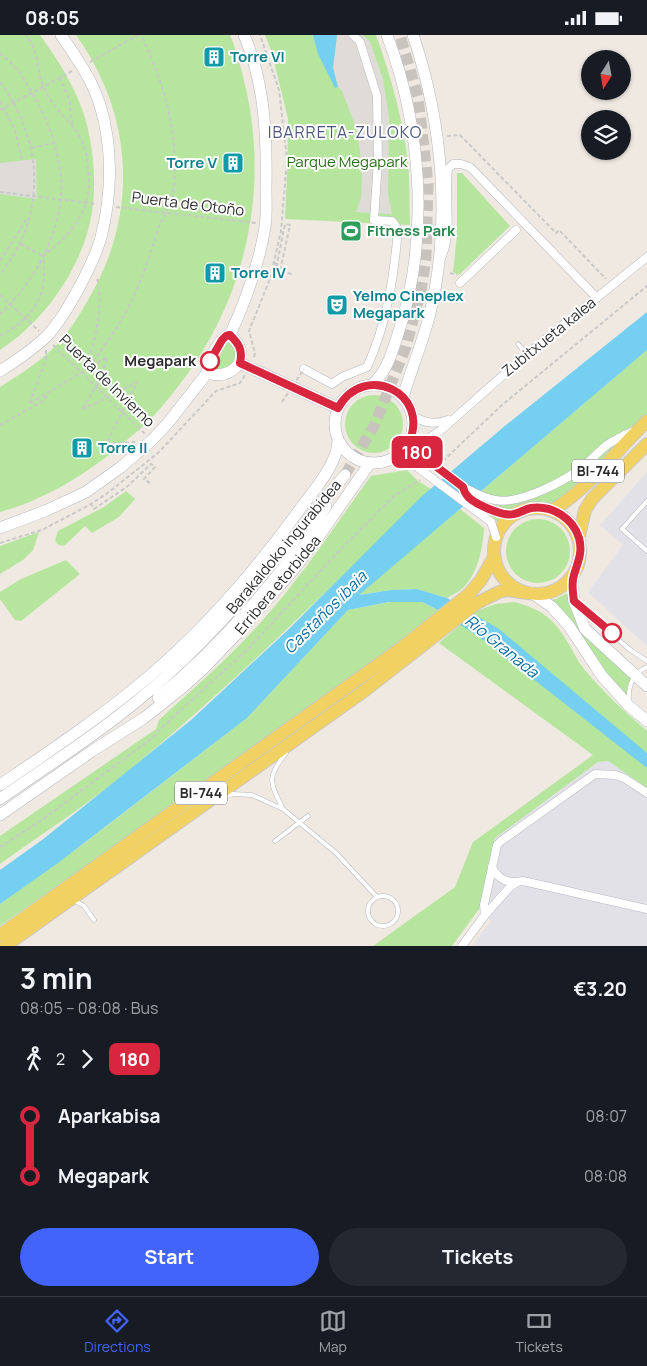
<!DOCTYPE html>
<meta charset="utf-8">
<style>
:root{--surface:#171b24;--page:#242831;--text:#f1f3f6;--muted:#9ea1a6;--line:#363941;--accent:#4264fb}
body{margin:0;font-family:Manrope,sans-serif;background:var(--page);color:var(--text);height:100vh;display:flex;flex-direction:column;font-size:19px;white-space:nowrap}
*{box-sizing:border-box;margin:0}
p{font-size:16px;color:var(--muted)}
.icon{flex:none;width:28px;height:28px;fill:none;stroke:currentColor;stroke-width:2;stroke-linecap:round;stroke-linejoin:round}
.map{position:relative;height:911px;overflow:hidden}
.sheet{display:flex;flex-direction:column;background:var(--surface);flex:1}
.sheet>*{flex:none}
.badge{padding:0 10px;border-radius:8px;font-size:18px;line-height:32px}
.needle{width:32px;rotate:191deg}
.buttons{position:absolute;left:581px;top:15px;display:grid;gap:10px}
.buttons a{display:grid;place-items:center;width:50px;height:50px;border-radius:50%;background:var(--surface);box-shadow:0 1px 4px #0004;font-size:25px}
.map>.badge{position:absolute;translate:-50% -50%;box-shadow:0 0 0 2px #fff}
.legs{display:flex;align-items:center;gap:8px;height:55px;padding:0 20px;font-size:16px}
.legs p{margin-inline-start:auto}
.headline{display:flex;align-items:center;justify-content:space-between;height:85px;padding:0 20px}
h1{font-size:28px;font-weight:700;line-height:38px}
.cta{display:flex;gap:10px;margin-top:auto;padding:10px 20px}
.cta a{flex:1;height:58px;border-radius:30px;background:var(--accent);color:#fff;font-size:20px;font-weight:700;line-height:58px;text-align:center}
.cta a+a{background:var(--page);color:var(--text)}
ul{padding:0 20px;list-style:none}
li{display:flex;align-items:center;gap:18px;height:60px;font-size:19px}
li i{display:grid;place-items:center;width:8px;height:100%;margin:0 6px;background:currentColor}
li i::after{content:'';width:12px;height:12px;margin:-6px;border:4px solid;border-radius:50%;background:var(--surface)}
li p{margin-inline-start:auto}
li:first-child i{background:linear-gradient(#0000 50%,currentColor 0)}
li:last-child i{background:linear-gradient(currentColor 50%,#0000 0)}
.status{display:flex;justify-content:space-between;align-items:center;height:35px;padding:0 25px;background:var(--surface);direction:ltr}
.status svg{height:14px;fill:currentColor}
.menu{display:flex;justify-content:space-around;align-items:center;height:70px;border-top:1px solid var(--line);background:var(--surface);font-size:14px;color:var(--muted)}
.menu a{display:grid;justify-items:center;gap:2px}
.menu .active{color:var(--accent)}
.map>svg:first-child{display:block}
.industrial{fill:#e3e1e8}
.green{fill:#b6e59e}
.plaza{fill:#dfdcd8}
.water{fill:#75cff0}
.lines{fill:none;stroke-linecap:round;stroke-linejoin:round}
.secondary-tunnel{stroke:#c8c4bd;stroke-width:11;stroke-dasharray:11 5.5;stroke-linecap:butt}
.lane-casing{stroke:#b4b7c1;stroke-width:5}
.street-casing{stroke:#b4b7c1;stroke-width:9}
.secondary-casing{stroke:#b4b7c1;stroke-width:12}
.primary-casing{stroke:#c9c9c9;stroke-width:14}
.path{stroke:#c9c9c9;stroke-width:2;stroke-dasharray:4 2.5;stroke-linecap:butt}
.lane{stroke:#fff;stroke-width:4}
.street{stroke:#fff;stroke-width:8}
.secondary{stroke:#fff;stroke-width:11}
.primary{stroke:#f2d163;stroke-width:12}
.street-bridge-casing{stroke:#b4b7c1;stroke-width:9;stroke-linecap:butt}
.path-bridge{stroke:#c9c9c9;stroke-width:2;stroke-dasharray:4 2.5;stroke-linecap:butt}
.street-bridge{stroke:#fff;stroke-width:8}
.line-1-casing{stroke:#fff;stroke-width:11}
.line-1{stroke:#d7263d;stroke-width:8}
.stop-1-dot{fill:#fff;stroke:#d7263d;stroke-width:2.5}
.labels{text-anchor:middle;stroke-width:4;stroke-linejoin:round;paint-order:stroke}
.shield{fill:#fff;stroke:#6d6d6d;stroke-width:1}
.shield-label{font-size:14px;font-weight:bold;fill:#2e2e2e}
.culture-label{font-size:15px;font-weight:bold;fill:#0d838f;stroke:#fff;text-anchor:start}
.park-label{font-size:15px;fill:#2c6e1b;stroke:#fff}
.street-label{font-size:15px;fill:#2e2e2e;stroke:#fff}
.leisure-label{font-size:15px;font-weight:bold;fill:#27864d;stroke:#fff;text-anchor:start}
.stop-label{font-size:15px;font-weight:bold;fill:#2e2e2e;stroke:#fff;text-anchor:end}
.neighbourhood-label{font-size:16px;letter-spacing:1px;fill:#4d5680;stroke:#fff}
.water-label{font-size:16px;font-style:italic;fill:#0d6fa3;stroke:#fff}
</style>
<div class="status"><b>08:05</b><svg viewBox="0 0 49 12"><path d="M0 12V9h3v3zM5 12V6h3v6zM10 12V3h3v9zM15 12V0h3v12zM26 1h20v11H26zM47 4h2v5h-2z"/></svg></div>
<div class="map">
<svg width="647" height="911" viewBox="0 0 647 911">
<rect width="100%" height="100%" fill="#efe9e1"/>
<path class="industrial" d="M647,437v174l-59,-54 35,-47 -23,-20z
M608,726l39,27v158h-175l19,-25 -12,-12 16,-71 103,-76z"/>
<path class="green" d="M0,0h40c20,28 40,59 48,94 6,27 8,55 4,83 -8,53 -47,109 -92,138z
M76,0h154c8,18 12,38 17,58 22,105 -4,211 -70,295 -10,12 -19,24 -30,35 -8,7 -17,14 -26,22 -34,29 -77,55 -121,67v-125c21,-13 43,-27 60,-46 11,-12 20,-27 28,-41 51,-86 46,-184 -12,-265z
M265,0h111c15,42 27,84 32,128 2,21 1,42 2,62l-125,-6 2,-46 1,-54 -16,-66z
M457,138h5l48,53 -51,49 -6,-3 4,-37z
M230,307l7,10c-3,12 -8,16 -20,18l-3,-3c0,-9 7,-22 16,-25z
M647,315v67l-94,93c-21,-6 -38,0 -51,16l-30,-27z
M345 389a29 29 0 1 1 58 0a29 29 0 1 1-58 0Z
M407,435l11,11 13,8c-102,100 -203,201 -314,291 -38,30 -78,56 -117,84v-28l156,-107 3,-9c35,-32 71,-63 102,-98 40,-44 75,-98 110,-146z
M126,456l9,8 -16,18 -27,16 -7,-7 -20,19 -3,1 -5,-2 -2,-4 3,-9 46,-24z
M460,474l24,19c-1,20 -6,44 -20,59 -5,5 -12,8 -17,11l-30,-9 -26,1 -33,5z
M506 516a32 32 0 1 1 64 0a32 32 0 1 1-64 0Z
M39,497l-6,18 -10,10 -23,14v-28z
M66,525l14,14 -59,47 -6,-1 -15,-21v-7l21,-13z
M575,554l6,32 54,54 -5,8 -1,23 -85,-105 12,-2z
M390,567h32l16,8 -90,72 -348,244v-22l86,-62 161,-124 101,-108z
M514,567c30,8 40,17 56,44 4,7 8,16 14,23 19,23 40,42 63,62v57l-39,-27 -10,1 -103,76 -16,71 -27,37h-79l82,-59 18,-45 120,-87 -154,-112 37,-32 20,-7z"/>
<path class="plaza" d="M337,0h26l7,7 13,37 6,38 -1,77 4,20 -36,-2 5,-14 1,-21 -2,-27 -4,-22 -14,-37 -4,-4 -5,-19z
M36,124l1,40 -37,-5v-31z"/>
<path class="water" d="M313,0h24l-4,33 5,19 -3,1 -17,-34z
M647,277v38l-288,245 32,-5 26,-1 30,9 52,31 148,124v15l-161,-126 -48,-32 -16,-8h-33l-41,8 -101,108 -189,145 -58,41v-34l42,-30 149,-120 99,-92 131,-131 85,-72z"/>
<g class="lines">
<path class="secondary-tunnel" d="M345,440l29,-49 32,-79 15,-57 5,-32 2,-74 -4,-36 -6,-51 -18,-62"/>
<g class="lane-casing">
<path id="lane" d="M518,309l8,9
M647,466l-25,28 25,22
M580,571l49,43 18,12
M629,666c-1,-15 4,-28 18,-34
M224,762l9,-3 19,1 31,14 53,44 41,44
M283,774c-13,-27 -17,-31 3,-56
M275,806l33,-25
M368 876a15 15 0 1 1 30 0a15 15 0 1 1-30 0Z
M73,865l11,6 10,14"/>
</g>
<g class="street-casing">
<path id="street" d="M442,221c11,-29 2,-58 6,-87l5,-5h8l9,3 127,131
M460,248l56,-53
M304,334l28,15 10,-7 25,-10c20,-43 27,-91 31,-138l-6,-8 -18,-1 4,-59 -1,-65 -17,-54 -7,-7
M413,381c12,7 22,9 35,4
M409,407l3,6 12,9
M395,422l10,2 12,8
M424,422c-3,-16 3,-18 16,-26l87,-77 120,-97
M463,452c10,5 20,11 32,13 25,5 70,-19 89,-34 8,-7 15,-15 23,-21 7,-5 16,-9 24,-13
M492,832c6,13 18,17 31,14l124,28
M485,880l-1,-10 13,-60 4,-4 94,-67 20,1 9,3 23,15
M462,911l23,-31 26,-29 5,-3"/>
</g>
<g class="secondary-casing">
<path id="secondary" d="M240,328l98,45
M0,336c16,-10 32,-21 46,-34 14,-15 24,-33 34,-51 8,-16 17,-32 21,-49 11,-42 12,-90 -1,-132 -8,-26 -24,-48 -39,-70
M207,338c13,4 24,1 32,-9 4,-13 1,-20 -9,-29
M373,349c14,-13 19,-31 25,-50 32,-95 24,-206 -11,-299
M335 389a39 39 0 1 1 78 0a39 39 0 1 1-78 0Z
M403,362c8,-27 19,-53 26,-80 23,-91 14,-193 -16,-282
M0,493l45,-17 41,-19 35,-25 31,-27 16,-17 39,-50c-2,-10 11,-30 19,-37l4,-1c16,-35 29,-70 35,-108 2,-13 1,-26 1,-39 1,-51 -1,-105 -22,-153
M573,540l-1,10 2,16 11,28 62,57
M532,558l20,14 17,19 33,50 27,30 18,15
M158,663c61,-51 127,-124 168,-192
M0,750c50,-34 101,-68 147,-107 58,-49 109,-108 153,-169 14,-19 37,-44 38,-68
M0,764c56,-39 115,-76 165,-122 68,-61 122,-133 180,-202
M0,780l92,-64 52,-33 38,-30 21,-19 44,-46 47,-54 23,-30 53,-76"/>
</g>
<g class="primary-casing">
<path id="primary" d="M494 516a43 43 0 1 1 86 0a43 43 0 1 1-86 0Z
M553,475c36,-22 63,-59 94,-89
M579,501l6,-26 7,-11 55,-55
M0,900l400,-286 69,-55 12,-14 13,-23
M5,911l359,-255 113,-88 22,-11 8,-2 20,3"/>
</g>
<path class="path" d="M0,18c6,6 14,12 19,19 7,9 12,20 18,30 12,22 22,50 24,76 3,50 -25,103 -61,136
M90,27l48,-27
M60,42l9,22 3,25
M0,47c43,57 48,135 0,192
M0,66l15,29 7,30
M0,75l72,-39
M447,101l13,-1 96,98 3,-3 47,49
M32,113l22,-5
M0,157l97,12
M116,172l140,16
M21,209l22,12
M0,226l28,-44
M274,228l3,1 8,-40 5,1 -10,46 12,3
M277,229l-2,9 4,2 1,-4
M450,238l7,2
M0,260l39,36
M0,301c34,-19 49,-41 43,-80 31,-23 51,-49 45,-89 -1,-12 -4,-23 -10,-33 -6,-11 -17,-19 -24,-29 -4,-5 -7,-11 -10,-17 -8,-17 -5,-38 -18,-53
M53,310l92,89
M46,315v10l-17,44 78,-47 -6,21 -19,32 55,-28 -31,62 29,-2
M254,322l1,-4 -6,-22 21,-52 11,-48 6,-72 -8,-69 -19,-55
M88,331c6,-28 17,-59 9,-88
M89,332c17,-24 35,-47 46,-74 9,-20 16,-41 22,-61 4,-13 14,-26 16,-39 8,-53 -9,-111 -32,-158
M0,390l43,-24 5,-7
M443,426l59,-56 145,-119
M91,468l3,6 34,-23 23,-22 4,3 -11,12 7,5
M0,508l42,-13 49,-26 18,-12 49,-39 58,-62 24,-8 5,-8
M0,812l39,-25 112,-83 22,-22 74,-67 90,-97 57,-57 26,-16"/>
<use href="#lane" class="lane"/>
<use href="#street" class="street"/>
<use href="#secondary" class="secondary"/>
<use href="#primary" class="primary"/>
<g class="street-bridge-casing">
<path id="street-bridge" d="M424,422l39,30 3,8 17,11 30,9
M417,432l74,55 5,15"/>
</g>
<path class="path-bridge" d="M282,367l22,-33"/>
<use href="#street-bridge" class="street-bridge"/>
</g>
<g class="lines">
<g class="line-1-casing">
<path id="line-1" d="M210,326l12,-21 4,-4 4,-1c9,9 13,15 10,28l98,45c26,-47 93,-15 71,34l3,6 51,39c1,2 1,5 3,7 5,9 37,23 48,20 6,-1 11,-5 17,-6 21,-3 42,10 48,30 4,14 -1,23 -5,37 -3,8 -1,18 0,26l38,32"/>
</g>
<use href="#line-1" class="line-1"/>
</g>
<defs>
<g id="building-square" transform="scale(1.125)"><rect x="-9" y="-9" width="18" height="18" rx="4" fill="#0f9aa8" stroke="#fff"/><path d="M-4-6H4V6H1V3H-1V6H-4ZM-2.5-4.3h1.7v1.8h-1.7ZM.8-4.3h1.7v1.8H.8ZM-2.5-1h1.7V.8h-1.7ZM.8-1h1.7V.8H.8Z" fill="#fff"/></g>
<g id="stadium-square" transform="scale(1.125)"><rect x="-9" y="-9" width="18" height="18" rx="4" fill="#2e9e5b" stroke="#fff"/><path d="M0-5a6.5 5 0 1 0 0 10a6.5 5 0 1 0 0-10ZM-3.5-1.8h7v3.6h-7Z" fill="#fff"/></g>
<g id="theatre-square" transform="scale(1.125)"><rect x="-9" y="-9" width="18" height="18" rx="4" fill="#0f9aa8" stroke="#fff"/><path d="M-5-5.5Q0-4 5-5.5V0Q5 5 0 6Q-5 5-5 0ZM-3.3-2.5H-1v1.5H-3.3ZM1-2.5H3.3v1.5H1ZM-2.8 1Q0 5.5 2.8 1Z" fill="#fff"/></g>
</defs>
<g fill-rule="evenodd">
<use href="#building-square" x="214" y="22"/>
<use href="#building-square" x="233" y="128"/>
<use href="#stadium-square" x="351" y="196"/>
<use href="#building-square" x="215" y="238"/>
<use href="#theatre-square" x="337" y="270"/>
<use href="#building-square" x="82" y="413"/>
</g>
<g class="stop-1-dot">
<circle cx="210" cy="326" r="9"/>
<circle cx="612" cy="598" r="9"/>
</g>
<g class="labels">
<g class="shield">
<rect x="572" y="424.5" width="52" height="23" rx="4"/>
<rect x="175" y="746.5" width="52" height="23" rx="4"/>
</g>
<g class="shield-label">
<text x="598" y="441">BI-744</text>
<text x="201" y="763">BI-744</text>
</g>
<g class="culture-label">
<text x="230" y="27">Torre VI</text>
<text x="217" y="133" text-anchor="end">Torre V</text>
<text x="231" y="243">Torre IV</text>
<text x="353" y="266">Yelmo Cineplex<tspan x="353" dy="17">Megapark</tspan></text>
<text x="98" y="418">Torre II</text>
</g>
<g class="park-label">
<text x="347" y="132">Parque Megapark</text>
</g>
<g class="street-label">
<text transform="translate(188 169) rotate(7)" y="5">Puerta de Otoño</text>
<text transform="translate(549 302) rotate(-39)" y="5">Zubitxueta kalea</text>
<text transform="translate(107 346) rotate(44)" y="5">Puerta de Invierno</text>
<text transform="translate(284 512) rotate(-50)" y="5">Barakaldoko ingurabidea</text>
<text transform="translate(278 550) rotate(-50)" y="5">Erribera etorbidea</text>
</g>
<g class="leisure-label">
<text x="367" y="201">Fitness Park</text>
</g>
<g class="stop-label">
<text x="196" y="331">Megapark</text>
</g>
<g class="neighbourhood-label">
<text x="345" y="103">IBARRETA-ZULOKO</text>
</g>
<g class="water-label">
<text transform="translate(325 577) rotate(-45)" y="6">Castaños ibaia</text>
<text transform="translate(502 611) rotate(39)" y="6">Río Granada</text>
</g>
</g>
</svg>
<div class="buttons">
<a><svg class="needle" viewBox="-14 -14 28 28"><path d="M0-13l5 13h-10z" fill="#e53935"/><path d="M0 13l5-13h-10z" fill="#9ea1a6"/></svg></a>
<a><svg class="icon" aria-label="layers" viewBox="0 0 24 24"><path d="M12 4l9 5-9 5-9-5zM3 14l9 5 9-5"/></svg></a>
</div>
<b class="badge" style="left:417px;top:417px;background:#d7263d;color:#fff">180</b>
</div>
<section class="sheet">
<div class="headline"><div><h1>3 min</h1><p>08:05 – 08:08 · Bus</p></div><b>€3.20</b></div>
<div class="legs"><svg class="icon" aria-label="walk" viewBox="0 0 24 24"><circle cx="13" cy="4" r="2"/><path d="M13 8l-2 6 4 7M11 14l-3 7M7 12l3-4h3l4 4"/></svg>2<svg class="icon" aria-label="forward" viewBox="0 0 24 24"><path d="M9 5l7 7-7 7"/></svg><b class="badge" style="background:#d7263d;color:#fff">180</b></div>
<ul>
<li><i style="color:#d7263d"></i><b>Aparkabisa</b><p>08:07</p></li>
<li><i style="color:#d7263d"></i><b>Megapark</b><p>08:08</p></li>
</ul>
<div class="cta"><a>Start</a><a>Tickets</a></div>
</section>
<nav class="menu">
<a class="active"><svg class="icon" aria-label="directions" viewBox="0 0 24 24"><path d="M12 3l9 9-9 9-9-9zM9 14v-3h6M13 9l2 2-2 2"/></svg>Directions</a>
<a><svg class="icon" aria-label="map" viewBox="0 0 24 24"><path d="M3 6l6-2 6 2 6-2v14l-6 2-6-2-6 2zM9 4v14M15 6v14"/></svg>Map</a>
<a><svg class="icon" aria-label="tickets" viewBox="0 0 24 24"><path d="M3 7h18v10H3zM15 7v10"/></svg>Tickets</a>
</nav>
